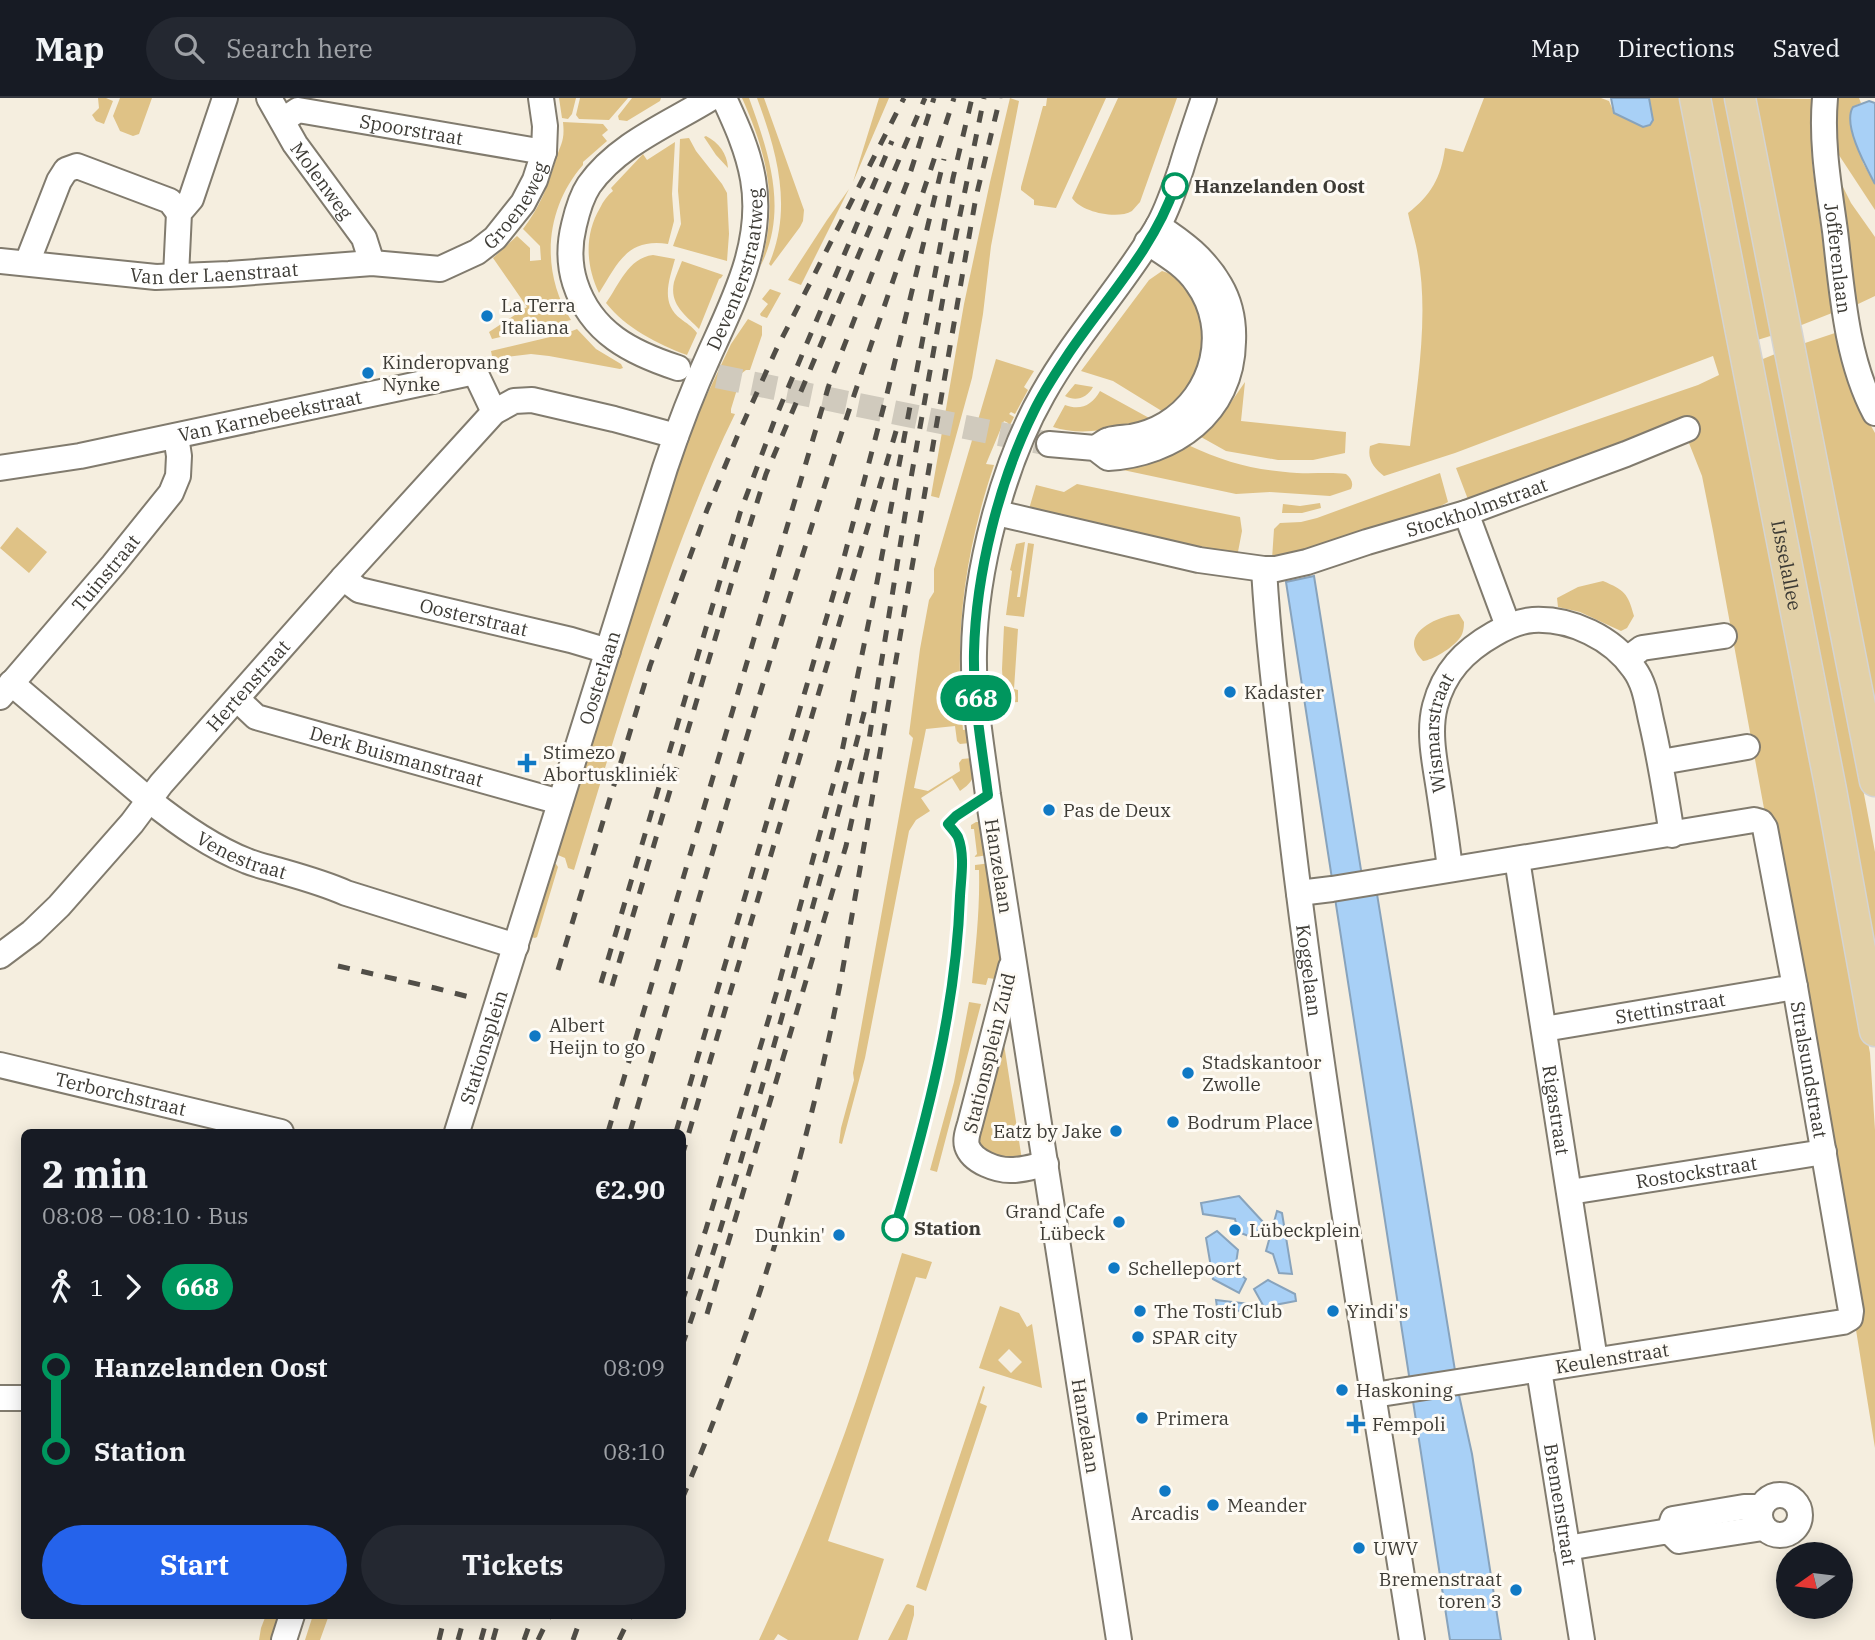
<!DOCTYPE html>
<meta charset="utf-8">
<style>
:root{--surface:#171b24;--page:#242831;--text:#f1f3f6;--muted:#9ea1a6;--line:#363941;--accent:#2563eb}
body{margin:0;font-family:"IBM Plex Serif",serif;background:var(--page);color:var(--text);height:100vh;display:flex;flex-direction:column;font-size:26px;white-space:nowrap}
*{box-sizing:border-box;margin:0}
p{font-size:23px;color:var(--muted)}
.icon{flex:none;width:38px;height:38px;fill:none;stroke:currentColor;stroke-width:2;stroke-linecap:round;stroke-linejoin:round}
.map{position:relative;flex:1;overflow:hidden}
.side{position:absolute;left:21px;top:1031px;width:665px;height:490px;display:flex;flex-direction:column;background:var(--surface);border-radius:10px;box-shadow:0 4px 18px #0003}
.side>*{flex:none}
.badge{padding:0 14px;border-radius:23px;font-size:24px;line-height:46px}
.needle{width:46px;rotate:256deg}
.controls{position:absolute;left:1776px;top:1444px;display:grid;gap:14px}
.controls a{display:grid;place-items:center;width:77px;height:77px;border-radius:50%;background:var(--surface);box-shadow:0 4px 18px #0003;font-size:35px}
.map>.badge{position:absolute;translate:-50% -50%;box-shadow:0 0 0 4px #fff}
.legs{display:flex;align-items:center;gap:10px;height:77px;padding:0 21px;font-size:23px}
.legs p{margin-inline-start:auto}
.summary{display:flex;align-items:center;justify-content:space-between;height:119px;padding:0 21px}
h1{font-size:38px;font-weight:700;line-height:52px}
.primary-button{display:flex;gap:14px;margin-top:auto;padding:14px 21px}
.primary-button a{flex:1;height:80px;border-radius:42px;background:var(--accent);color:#fff;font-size:28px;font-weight:700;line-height:80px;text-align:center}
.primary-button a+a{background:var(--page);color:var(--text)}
ul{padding:0 21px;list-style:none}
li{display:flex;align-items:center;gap:24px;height:84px;font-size:26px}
li i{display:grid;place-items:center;width:10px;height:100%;margin:0 9px;background:currentColor}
li i::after{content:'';width:18px;height:18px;margin:-9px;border:5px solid;border-radius:50%;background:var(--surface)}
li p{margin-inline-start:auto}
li:first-child i{background:linear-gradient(#0000 50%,currentColor 0)}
li:last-child i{background:linear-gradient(currentColor 50%,#0000 0)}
header{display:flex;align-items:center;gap:42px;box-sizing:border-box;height:98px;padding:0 35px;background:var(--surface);border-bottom:2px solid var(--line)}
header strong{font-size:33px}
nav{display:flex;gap:38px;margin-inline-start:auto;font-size:24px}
.search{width:490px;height:63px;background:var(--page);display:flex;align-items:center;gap:18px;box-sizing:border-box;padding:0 24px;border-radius:38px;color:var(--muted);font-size:26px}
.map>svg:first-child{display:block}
.green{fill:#dfc286;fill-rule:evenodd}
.water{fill:#a8d0f6;stroke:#88a3bc;stroke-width:2}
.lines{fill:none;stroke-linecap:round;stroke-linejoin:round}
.minor-tunnel{stroke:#d0cabd;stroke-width:24;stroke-dasharray:24 12;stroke-linecap:butt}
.minor-casing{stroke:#817b6e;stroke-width:28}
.major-casing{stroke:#d4d4d3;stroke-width:33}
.minor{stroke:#fff;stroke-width:24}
.major{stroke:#e2d0a7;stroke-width:30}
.rail{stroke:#514e47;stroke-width:5;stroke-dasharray:12 12;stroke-linecap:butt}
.line-1-casing{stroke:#fff;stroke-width:16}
.line-1{stroke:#00965e;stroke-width:10}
.stop-1-dot{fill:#fff;stroke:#00965e;stroke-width:3.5}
.poi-dot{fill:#1079c4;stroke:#fefbf5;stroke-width:2.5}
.labels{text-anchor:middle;stroke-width:6;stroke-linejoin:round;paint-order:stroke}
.street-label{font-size:19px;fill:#3d3b35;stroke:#fefbf5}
.stop-label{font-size:19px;font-weight:bold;fill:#3d3b35;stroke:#fefbf5;text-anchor:start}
.poi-label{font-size:19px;fill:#3d3b35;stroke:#fefbf5;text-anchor:start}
</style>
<header>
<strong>Map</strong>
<div class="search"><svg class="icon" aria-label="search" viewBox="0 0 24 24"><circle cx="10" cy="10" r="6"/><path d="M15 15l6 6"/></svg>Search here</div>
<nav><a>Map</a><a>Directions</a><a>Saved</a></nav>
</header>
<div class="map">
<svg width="1875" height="1542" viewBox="0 0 1875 1542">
<rect width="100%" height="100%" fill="#f5eedf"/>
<path class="green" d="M98,0h8l7,3 -9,23 -8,-3 -4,-6 7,-7z
M120,0h32l-13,36 -6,2 -13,-5 -7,-15z
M559,0h17l-4,16 -4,5 -6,-1z
M580,0h48l-19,22 -30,-1 -3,-4z
M632,0h29l-1,3 -33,20 -8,-1 -1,-4z
M742,0h7c20,55 40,113 11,169 19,-63 8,-111 -18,-169z
M757,0h7l40,112 -1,11 -3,6 -29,39 -2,-2c24,-56 8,-112 -12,-166z
M879,0h10l-36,84z
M1010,0l9,3 -28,145 -8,68 -11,64 -33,120 -8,-2 33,-192 26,-122z
M1047,0h59l-50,110 -22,-3v-5l-13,-10v-3l22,-81h3z
M1118,0h59l-37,104c-2,2 -6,7 -8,9 -15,9 -51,1 -60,-13z
M1484,0h117l8,3 5,12 39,7 -4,-22h34l134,675 53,280 5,77v318l-46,-286 -116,-631 -11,-55 -21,-53 -212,79 -13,-34 242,-83 21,-10 -6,-19 -258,97 -71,23c-10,-8 -17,-16 -14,-30l9,-3 31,3c7,-60 19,-130 8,-190 -2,-14 -7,-28 -10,-43 23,-18 33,-35 37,-65l18,4z
M1705,0h28l44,236 -23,7z
M1752,0l63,1 -4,31 1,33 20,150 -33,13z
M1837,0h22l2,5 -8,4 10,56 12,21v26l-42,-64z
M563,24l40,2 5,6 -6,5 5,6 -24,21v3c-38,43 -43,106 -12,155l-79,19 -3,-7 38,-25 -34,-49 24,-22 13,12v13l11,-1 -1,-14 -17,-17c17,-22 25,-43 33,-70 5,-16 9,-18 7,-37z
M706,38c13,7 21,17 22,32l-12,-13 -12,-18z
M689,40l7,13 26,33 5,9 2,41 -2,27 -54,-15 8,-22 -3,-33 2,-52z
M675,44l-3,52 2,27 -6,23c-41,-6 -50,19 -69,49 -13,-27 -15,-58 1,-85 3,-7 8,-13 13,-17l-2,-3 32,-34 4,6z
M1839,81l12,24 24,34v59l-19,9z
M849,91l-48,96 -13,-5 39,-60z
M653,157l22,4c-6,22 -15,44 6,60 5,4 11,7 16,14l-10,22c-30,-11 -61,-27 -81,-52 13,-18 22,-45 47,-48z
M682,163l41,14 -2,3 -2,1 -20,50c-13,-14 -30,-24 -25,-47 2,-7 5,-13 8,-21z
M1162,173l15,5 18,19 10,27 -3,31 -8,26 -10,16 -19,18 -52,-32 -32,-10 68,-91z
M770,191l11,4 -14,25 -6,-2 -1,-2 8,-10 -6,-5z
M748,221l14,7v9l-12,35h-4l-4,3 -11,36v4l4,1c-20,40 -36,81 -52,122 -42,110 -75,222 -109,334l-6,-2 -3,-10 -12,-5 144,-446 7,-6 27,-57z
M577,231l19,20 25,15 2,4 -3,1 -71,-13 -18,-2 -26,3 -1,-2 -1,3 -10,3 -2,-10 76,-18z
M1835,235l19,63 21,37v279l-73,-368z
M1780,254l95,500v103l-117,-594z
M996,261l38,12 -10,16 4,3 -13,24 -4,-2 -2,2 5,3 -5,10 -1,-4 -4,-2 -18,43 8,1c-30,90 -40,170 -31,265l5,-1 2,14 -10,1 -3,-3 -2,-15 -29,3 -12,59 14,3 32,-20 -1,-8 3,-4 10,-1c2,18 4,22 -12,33l-8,-13 -31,20 9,13 -14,9 -7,11 -44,227 -23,86 -3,-1 2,-15 13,-48 -1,-7 60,-335 -4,-4 11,-85 9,-49 5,-8v-23z
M1245,284l-4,39 105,11 -1,21 -32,7h-35l-52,-9 -25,-14 17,-16z
M1075,286l18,3c-6,11 -17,15 -28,9z
M1100,293l51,28c-29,9 -69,18 -98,8l12,-22c16,6 27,0 35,-14z
M1188,347c39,18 66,25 109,28 16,1 34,-1 49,1 5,4 8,9 5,15l-21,7 -60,-4 -34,2 -113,-24v-3l44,-11z
M1440,375l8,29 -9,5 1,4 -168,48 2,-30 6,-6 21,-1 16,-4z
M1077,386l163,33 2,14 -5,26 -208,-48 7,-24 28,7z
M1320,405l1,5 -19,5h-20l1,-9 17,2z
M17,429l30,25 -18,21 -29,-25z
M1025,444l-8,55h3l8,-54 6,1 -10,73 -18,-2 6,-44 -2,-1 6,-26z
M1603,483c21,9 25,12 31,35l-7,12 -6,3 -41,-19 -22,-5 -1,-9 21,-11z
M1459,516l5,8c0,6 -1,13 -5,17 -7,9 -26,21 -36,22 -27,-26 13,-45 36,-47z
M1004,528l14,3 -4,60 4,1v12l-14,1 -2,-34z
M976,724h6l7,33 -15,2 3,-3 -3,-25h-3v-4z
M550,764l6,2 2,3 -21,70 -2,1 -8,-2z
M991,765l14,93 -10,23 -7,-1 -2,7 -14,-2c4,-38 8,-75 7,-113h-4v-5z
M969,904l12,2 -44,168 -7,-2 24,-88z
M1001,927l21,135 -13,3 -34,-17z
M902,1155l30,9 -6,17 -10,-2 -88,264 56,18 -26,81h-70l-10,-6 -4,6h-15c36,-78 69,-157 97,-239 17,-49 31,-99 46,-148z
M1000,1208l19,7 8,14 5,-3 10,64 -63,-20zM1009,1251l13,13 -11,11 -13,-13z
M983,1288l2,1 -5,16 7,3 -61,185 -10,-4z
M908,1506l6,2v9l-7,25h-19l18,-35z
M266,1517h17l-8,25h-16l2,-12z
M313,1517h16l-9,25h-15z"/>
<path class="water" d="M1611,0h38l4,22 -3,5 -7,2 -29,-14z
M1869,3l6,2v81c-9,-17 -33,-60 -22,-77z
M1314,478l51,319 12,-1 82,501 13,59 29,186h-51l-164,-1058z
M1239,1098l24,26 -9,16 -16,-6 -3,-13 -32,-5 -2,-11z
M1277,1113l5,2 10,61 -13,-1 -6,-19 -7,-3z
M1217,1133l21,19 -3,20 11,9 -7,14 -26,-14 -7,-41z
M1268,1182l27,14 1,7 -32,6 -10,-18z
M1216,1202l33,4 1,5 -32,5z"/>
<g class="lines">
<path class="minor-tunnel" d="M682,271l367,75"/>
<g class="minor-casing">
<g id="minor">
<path id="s1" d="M269,0l26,46 69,94 8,25"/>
<path id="s2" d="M1825,0c-4,45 4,89 10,133 7,60 11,127 40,182"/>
<path id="s3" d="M283,22l15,-10 246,42"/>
<path id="s4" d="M0,163l156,16 73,-3 143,-11 68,6 37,-17 18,-14 28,-35 12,-23 9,-28 1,-26 -4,-28"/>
<path d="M27,165l32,-82 7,-11 11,-4 93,35 9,12"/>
<path d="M176,178l3,-63 12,-14 34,-101"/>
<path d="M678,270c-46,-15 -87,-35 -103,-85 -6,-19 -6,-38 -1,-58 3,-13 7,-28 15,-40 29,-41 80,-61 122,-87"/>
<path d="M1049,346l46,4 13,10c66,-4 124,-45 125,-116 1,-20 -3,-40 -13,-57 -15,-26 -37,-43 -62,-59"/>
<path d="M1095,350c5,-2 9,-7 14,-8 7,-2 15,-2 22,-3 11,-2 25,-7 35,-13 48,-29 65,-94 31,-141 -12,-18 -32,-29 -50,-41"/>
<path id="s5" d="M0,370l80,-12 395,-84 19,40"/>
<path id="s6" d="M997,415l202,47 65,9h12l31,-7 60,-20 99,-29 160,-59 61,-25"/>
<path d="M1466,415l42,113"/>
<path id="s7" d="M1264,471c5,87 17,173 27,260 32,271 79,541 121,811"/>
<path id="s8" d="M343,480l16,12 212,50 37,11"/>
<path d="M1627,561l15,-11 82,-12"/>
<path id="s9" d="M11,585l138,117c30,24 62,47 98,61 12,5 24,7 37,11 21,6 42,12 62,21l170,53"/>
<path id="s10" d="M0,599l113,-132 58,-72 7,-17 1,-20 -3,-20"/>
<path id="s11" d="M237,601l19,18 304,85"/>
<path d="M1661,664l86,-15"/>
<path id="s12" d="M1517,761l78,501"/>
<path id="s13" d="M1450,771c-3,-26 -7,-52 -11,-79 -4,-27 -11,-57 -4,-84 9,-34 29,-55 59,-72 12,-7 25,-13 39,-14 38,-2 80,18 101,49 11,15 13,33 17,51 9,38 15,76 21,115"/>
<path id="s14" d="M1299,795l33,-4 422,-69 7,2 4,6 30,159 56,324 -1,7 -7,4 -469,73"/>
<path id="s15" d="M0,858l32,-24 27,-26 73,-83 29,-39 182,-206 151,-166 20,-11 18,-1 82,19 62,17"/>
<path d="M1011,869l-41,157c-2,7 -5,15 -3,22 5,16 31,25 46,24 11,0 22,-4 33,-6"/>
<path id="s16" d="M1544,931l251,-42"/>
<path id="s17" d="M0,967l281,67"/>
<path id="s18" d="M457,1034l208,-664c13,-39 28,-78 45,-115 25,-55 54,-112 43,-174 -5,-29 -17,-55 -29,-81"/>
<path id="s19" d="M1570,1094l254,-40"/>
<path id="s20" d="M1539,1272l43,270"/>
<path d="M0,1300h24"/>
<circle cx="1780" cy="1417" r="20"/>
<path d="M1669,1433l4,-12 71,-12h16"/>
<path d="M1567,1450l102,-17 10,10 84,-13"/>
<path d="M284,1542l8,-25"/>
<path d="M1119,1542l-131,-845c-6,-47 -15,-95 -14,-142 1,-82 29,-189 69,-259 33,-59 80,-109 114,-166 11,-19 17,-39 24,-59 7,-24 15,-47 23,-71"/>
</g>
</g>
<g class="major-casing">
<g id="major">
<path id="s21" d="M1695,0l136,692 44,241"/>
<path d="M1740,0l135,683"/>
</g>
</g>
<use href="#minor" class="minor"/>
<use href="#major" class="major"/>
<path class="rail" d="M338,868l97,22 38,10
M558,872l92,-304 57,-156 30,-73 39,-87 128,-252
M601,885l139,-470 35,-94 117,-278
M612,888l119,-401 35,-111 159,-376
M608,1034l221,-747 78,-202 27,-85
M630,1034c65,-219 128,-439 198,-657 40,-126 86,-251 126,-377
M676,1034l166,-567 45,-171 57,-235
M682,1058l217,-735
M682,1204l24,-73 71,-238 64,-235 36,-174 76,-404 19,-80
M707,1216l139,-468 21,-94 44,-274 32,-180 41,-200
M682,1248c32,-90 58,-182 84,-273 35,-123 69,-245 100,-368
M682,1401c71,-167 125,-342 159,-520l126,-731 9,-51 24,-99
M439,1542l6,-25
M458,1542l7,-25
M481,1542l7,-25
M493,1542l7,-25
M524,1542l9,-25
M538,1542l12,-25
M573,1542l9,-25
M619,1542l12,-25"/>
</g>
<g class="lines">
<g class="line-1-casing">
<path id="line-1" d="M895,1130c32,-109 61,-218 65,-332 1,-18 5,-41 -2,-59 -2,-4 -7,-9 -10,-13l8,-8 32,-21c-6,-47 -15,-95 -14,-143 2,-78 25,-171 60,-241 9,-19 21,-37 33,-55 36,-54 87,-107 108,-170"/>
</g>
<use href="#line-1" class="line-1"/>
</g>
<g class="stop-1-dot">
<circle cx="1175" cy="88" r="12"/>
<circle cx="895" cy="1130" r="12"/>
</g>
<g class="poi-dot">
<circle cx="487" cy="218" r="7"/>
<circle cx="368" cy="275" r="7"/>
<circle cx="1230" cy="594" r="7"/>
<path d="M523.5 654.5h7v7h7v7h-7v7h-7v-7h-7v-7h7z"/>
<circle cx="1049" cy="712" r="7"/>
<circle cx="535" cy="938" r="7"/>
<circle cx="1188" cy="975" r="7"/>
<circle cx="1173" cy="1024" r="7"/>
<circle cx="1116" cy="1033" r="7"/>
<circle cx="1119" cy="1124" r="7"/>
<circle cx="1235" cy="1132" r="7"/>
<circle cx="839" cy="1137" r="7"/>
<circle cx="1114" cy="1170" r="7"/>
<circle cx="1140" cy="1213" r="7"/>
<circle cx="1333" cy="1213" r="7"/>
<circle cx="1138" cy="1239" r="7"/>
<circle cx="1342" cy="1292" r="7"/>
<circle cx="1142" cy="1320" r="7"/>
<path d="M1352.5 1315.5h7v7h7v7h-7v7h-7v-7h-7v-7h7z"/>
<circle cx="1165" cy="1393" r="7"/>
<circle cx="1213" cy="1407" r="7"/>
<circle cx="1359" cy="1450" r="7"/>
<circle cx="1516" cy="1492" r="7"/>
</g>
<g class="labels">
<g class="street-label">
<text dy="7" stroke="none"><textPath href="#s3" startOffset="133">Spoorstraat</textPath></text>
<text dy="7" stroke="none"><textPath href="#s1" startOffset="98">Molenweg</textPath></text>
<text dy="7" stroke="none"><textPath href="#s4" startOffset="544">Groeneweg</textPath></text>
<text dy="7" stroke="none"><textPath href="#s2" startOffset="161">Jofferenlaan</textPath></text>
<text dy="7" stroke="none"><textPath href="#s18" startOffset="908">Deventerstraatweg</textPath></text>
<text dy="7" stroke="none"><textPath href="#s4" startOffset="215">Van der Laenstraat</textPath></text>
<text dy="7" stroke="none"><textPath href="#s5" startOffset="275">Van Karnebeekstraat</textPath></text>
<text dy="7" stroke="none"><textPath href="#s6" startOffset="495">Stockholmstraat</textPath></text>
<text dy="7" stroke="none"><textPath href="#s21" startOffset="476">IJsselallee</textPath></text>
<text dy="7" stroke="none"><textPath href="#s10" startOffset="163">Tuinstraat</textPath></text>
<text dy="7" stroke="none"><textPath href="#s8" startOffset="138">Oosterstraat</textPath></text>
<text dy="7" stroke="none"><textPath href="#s18" startOffset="476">Oosterlaan</textPath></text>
<text dy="7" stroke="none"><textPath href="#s15" startOffset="368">Hertenstraat</textPath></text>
<text dy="7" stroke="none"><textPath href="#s13" startOffset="138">Wismarstraat</textPath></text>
<text dy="7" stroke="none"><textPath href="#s11" startOffset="172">Derk Buismanstraat</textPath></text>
<text dy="7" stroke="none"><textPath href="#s9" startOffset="290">Venestraat</textPath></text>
<text transform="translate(999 768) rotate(81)" y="7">Hanzelaan</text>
<text dy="7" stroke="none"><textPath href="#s7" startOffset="404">Koggelaan</textPath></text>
<text dy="7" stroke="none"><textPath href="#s16" startOffset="128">Stettinstraat</textPath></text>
<text dy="7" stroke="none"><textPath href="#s18" startOffset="89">Stationsplein</textPath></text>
<text transform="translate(989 955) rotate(-76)" y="7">Stationsplein Zuid</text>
<text dy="7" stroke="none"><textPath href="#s14" startOffset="721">Stralsundstraat</textPath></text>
<text dy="7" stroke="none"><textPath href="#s17" startOffset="124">Terborchstraat</textPath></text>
<text dy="7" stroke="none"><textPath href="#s12" startOffset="254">Rigastraat</textPath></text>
<text dy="7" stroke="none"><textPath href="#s19" startOffset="128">Rostockstraat</textPath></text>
<text transform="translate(1612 1260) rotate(-9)" y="7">Keulenstraat</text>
<text transform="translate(1086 1328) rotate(81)" y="7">Hanzelaan</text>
<text dy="7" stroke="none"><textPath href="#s20" startOffset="136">Bremenstraat</textPath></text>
</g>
<g class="stop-label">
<text x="1194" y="95">Hanzelanden Oost</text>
<text x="914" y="1137">Station</text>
</g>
<g class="poi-label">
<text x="501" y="214">La Terra<tspan x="501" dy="22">Italiana</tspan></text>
<text x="382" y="271">Kinderopvang<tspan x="382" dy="22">Nynke</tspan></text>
<text x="1244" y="601">Kadaster</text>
<text x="543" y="661">Stimezo<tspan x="543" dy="22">Abortuskliniek</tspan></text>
<text x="1063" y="719">Pas de Deux</text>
<text x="549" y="934">Albert<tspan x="549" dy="22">Heijn to go</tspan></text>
<text x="1202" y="971">Stadskantoor<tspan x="1202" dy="22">Zwolle</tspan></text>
<text x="1187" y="1031">Bodrum Place</text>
<text x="1102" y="1040" text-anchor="end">Eatz by Jake</text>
<text x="1105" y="1120" text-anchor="end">Grand Cafe<tspan x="1105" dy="22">Lübeck</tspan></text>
<text x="1249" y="1139">Lübeckplein</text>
<text x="825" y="1144" text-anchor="end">Dunkin'</text>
<text x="1128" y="1177">Schellepoort</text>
<text x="1154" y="1220">The Tosti Club</text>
<text x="1347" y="1220">Yindi's</text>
<text x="1152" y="1246">SPAR city</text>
<text x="1356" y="1299">Haskoning</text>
<text x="1156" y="1327">Primera</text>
<text x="1372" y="1333">Fempoli</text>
<text x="1227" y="1414">Meander</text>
<text x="1165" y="1422" text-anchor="middle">Arcadis</text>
<text x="1373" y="1457">UWV</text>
<text x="1502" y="1488" text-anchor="end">Bremenstraat<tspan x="1502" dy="22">toren 3</tspan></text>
</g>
</g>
</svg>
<div class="controls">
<a><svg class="needle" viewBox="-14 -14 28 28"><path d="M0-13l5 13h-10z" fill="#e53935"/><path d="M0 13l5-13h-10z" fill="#9ea1a6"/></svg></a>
</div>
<b class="badge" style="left:976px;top:600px;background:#00965e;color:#fff">668</b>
<section class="side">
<div class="summary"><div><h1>2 min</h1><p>08:08 – 08:10 · Bus</p></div><b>€2.90</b></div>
<div class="legs"><svg class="icon" aria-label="walk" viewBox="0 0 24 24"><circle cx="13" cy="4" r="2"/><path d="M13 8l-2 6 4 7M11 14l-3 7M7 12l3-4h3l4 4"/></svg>1<svg class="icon" aria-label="forward" viewBox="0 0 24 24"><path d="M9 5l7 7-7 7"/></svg><b class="badge" style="background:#00965e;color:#fff">668</b></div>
<ul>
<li><i style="color:#00965e"></i><b>Hanzelanden Oost</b><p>08:09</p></li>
<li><i style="color:#00965e"></i><b>Station</b><p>08:10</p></li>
</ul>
<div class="primary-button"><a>Start</a><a>Tickets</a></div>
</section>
</div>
